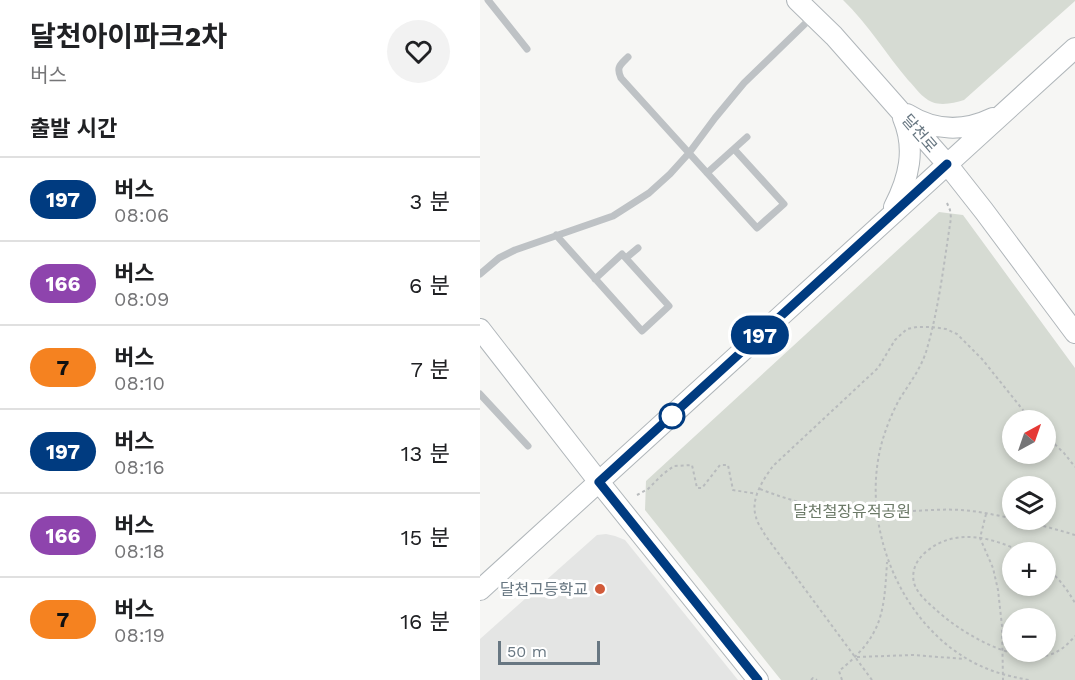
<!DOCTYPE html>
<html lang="ko">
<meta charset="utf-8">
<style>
:root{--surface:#fff;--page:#f2f2f2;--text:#202124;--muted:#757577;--line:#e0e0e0}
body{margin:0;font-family:"Work Sans","Noto Sans KR",sans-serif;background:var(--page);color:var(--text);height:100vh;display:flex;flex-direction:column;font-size:22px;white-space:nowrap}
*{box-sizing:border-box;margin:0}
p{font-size:20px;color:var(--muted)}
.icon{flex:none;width:33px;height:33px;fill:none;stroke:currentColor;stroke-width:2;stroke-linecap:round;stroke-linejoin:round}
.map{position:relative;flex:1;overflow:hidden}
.details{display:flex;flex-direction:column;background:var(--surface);width:480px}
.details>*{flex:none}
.badge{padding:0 12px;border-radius:20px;font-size:21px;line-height:39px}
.needle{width:39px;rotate:40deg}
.buttons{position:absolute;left:522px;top:410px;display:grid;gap:12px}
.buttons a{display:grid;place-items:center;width:54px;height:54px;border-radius:50%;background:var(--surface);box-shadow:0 3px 9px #0003;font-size:30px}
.scale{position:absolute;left:18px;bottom:15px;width:102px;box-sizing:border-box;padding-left:6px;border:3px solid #687782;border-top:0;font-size:16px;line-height:21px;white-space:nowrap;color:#687782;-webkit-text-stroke:4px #fff;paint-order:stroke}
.map>.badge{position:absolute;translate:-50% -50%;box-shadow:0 0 0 3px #fff}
h2{padding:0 30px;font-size:22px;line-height:54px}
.round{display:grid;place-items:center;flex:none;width:63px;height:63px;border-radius:32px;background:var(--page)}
.headline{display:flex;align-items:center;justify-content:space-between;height:102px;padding:0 30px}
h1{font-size:28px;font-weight:700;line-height:45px}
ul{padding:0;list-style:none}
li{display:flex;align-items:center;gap:18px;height:84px;padding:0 30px;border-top:2px solid var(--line)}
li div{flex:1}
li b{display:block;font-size:22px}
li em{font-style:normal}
li .badge{min-width:66px;font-weight:700;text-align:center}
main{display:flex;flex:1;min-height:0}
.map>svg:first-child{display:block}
.built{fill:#e4e5e4}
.green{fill:#d6dbd3;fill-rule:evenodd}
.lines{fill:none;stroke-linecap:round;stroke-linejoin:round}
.secondary-casing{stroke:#b0b6ba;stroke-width:22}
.path{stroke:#b8bbbd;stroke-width:2;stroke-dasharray:3 3;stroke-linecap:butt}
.lane{stroke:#bec2c5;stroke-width:7}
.secondary{stroke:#fff;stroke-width:20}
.line-casing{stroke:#fff;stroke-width:14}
.line{stroke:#003b80;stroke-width:9}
.stop-dot{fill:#fff;stroke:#003b80;stroke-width:3}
.poi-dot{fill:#d15a39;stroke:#fff;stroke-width:2}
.labels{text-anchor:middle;stroke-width:6;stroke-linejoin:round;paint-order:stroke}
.street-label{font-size:16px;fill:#687782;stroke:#fff}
.park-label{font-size:16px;fill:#6b7967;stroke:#fff}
.poi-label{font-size:16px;fill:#687782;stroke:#fff;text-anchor:end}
</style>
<main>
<section class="details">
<div class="headline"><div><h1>달천아이파크2차</h1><p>버스</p></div><a class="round"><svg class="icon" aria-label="heart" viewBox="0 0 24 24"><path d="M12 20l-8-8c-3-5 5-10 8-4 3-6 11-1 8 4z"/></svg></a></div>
<h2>출발 시간</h2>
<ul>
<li><span class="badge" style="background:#003b80;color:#fff">197</span><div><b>버스</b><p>08:06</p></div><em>3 분</em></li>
<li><span class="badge" style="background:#8e44ad;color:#fff">166</span><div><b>버스</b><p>08:09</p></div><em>6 분</em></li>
<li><span class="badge" style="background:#f58220;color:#111">7</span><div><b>버스</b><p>08:10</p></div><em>7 분</em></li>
<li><span class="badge" style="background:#003b80;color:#fff">197</span><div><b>버스</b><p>08:16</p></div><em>13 분</em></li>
<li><span class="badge" style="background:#8e44ad;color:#fff">166</span><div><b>버스</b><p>08:18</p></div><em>15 분</em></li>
<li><span class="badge" style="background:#f58220;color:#111">7</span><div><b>버스</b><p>08:19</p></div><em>16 분</em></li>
</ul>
</section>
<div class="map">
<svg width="595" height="680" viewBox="0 0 595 680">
<rect width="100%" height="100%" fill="#f6f6f4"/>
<path class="built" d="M126,534l9,2 10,4 113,140h-258v-41l117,-104z"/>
<path class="green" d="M363,0h232v1l-111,99c-10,3 -22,6 -32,2 -10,-4 -17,-15 -24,-22 -22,-26 -40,-56 -65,-80z
M459,212l24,3 112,153v312h-294l-136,-170 1,-29zM532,420h34v33h-34zM532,486h34v33h-34zM532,552h34v33h-34zM532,618h34v33h-34z"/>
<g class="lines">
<g class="secondary-casing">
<path id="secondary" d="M317,0l37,36 113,128 37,47 91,122
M427,114c27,17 57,18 86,4
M414,207c15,-29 22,-58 9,-89
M0,329l119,153 159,198
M0,590l595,-542"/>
</g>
<path class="path" d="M467,203l3,7 1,8c-7,44 -12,91 -25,134 -6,18 -17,32 -27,48 -7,13 -13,28 -17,42 -22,79 15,177 87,218 19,11 38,16 60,20
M566,436l18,17 11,14
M280,489c38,15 75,23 116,23 32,1 64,-5 96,-1 34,5 70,14 103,24
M157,495l11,-6 15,-15 11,-8 18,-1 5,23h5l18,-23h8l5,25 24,4
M506,514l-6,24 13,30 5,22 4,36 1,54
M542,552c-30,-15 -67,-24 -95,-1 -10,8 -16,19 -13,32 3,10 12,18 20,25 25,24 79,56 115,47 11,-3 19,-11 26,-19
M566,568c12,9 21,21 29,35
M377,657l56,-2 52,4
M331,680l2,-2 4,2
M362,680l-3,-9c43,-35 45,-56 48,-109
M392,680l-107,-145c-3,-6 -8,-12 -9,-18 -6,-18 7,-37 17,-51l105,-98 17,-28 12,-11 10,-2h15l14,2 11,5 25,25 49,61"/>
<path class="lane" d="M8,0l39,49
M148,57c-8,8 -12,10 -7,21l136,150 27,-24 -50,-55
M227,173l40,-36
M76,235l86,96 27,-25 -47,-52 -27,25
M146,258l12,-10
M0,274l19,-16 16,-8 98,-34 36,-23 21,-19 19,-21 26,-35 29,-35 68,-66
M0,394l48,52"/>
<use href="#secondary" class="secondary"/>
</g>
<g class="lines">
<g class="line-casing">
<path id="line" d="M278,680l-159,-198 348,-318"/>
</g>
<use href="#line" class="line"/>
</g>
<circle class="stop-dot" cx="192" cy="416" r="12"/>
<circle class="poi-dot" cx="120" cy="589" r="6"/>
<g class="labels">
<g class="street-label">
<text transform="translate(440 133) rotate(49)" y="6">달천로</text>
</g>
<g class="park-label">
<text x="372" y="517">달천철장유적공원</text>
</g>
<g class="poi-label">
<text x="108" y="595">달천고등학교</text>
</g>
</g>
</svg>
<div class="buttons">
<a><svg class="needle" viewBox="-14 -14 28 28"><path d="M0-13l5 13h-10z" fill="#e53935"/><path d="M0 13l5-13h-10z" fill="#757577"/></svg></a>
<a><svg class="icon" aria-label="layers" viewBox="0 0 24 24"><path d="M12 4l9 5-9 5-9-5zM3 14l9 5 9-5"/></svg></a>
<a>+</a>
<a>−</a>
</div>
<div class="scale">50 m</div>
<b class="badge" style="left:280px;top:335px;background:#003b80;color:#fff">197</b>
</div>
</main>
